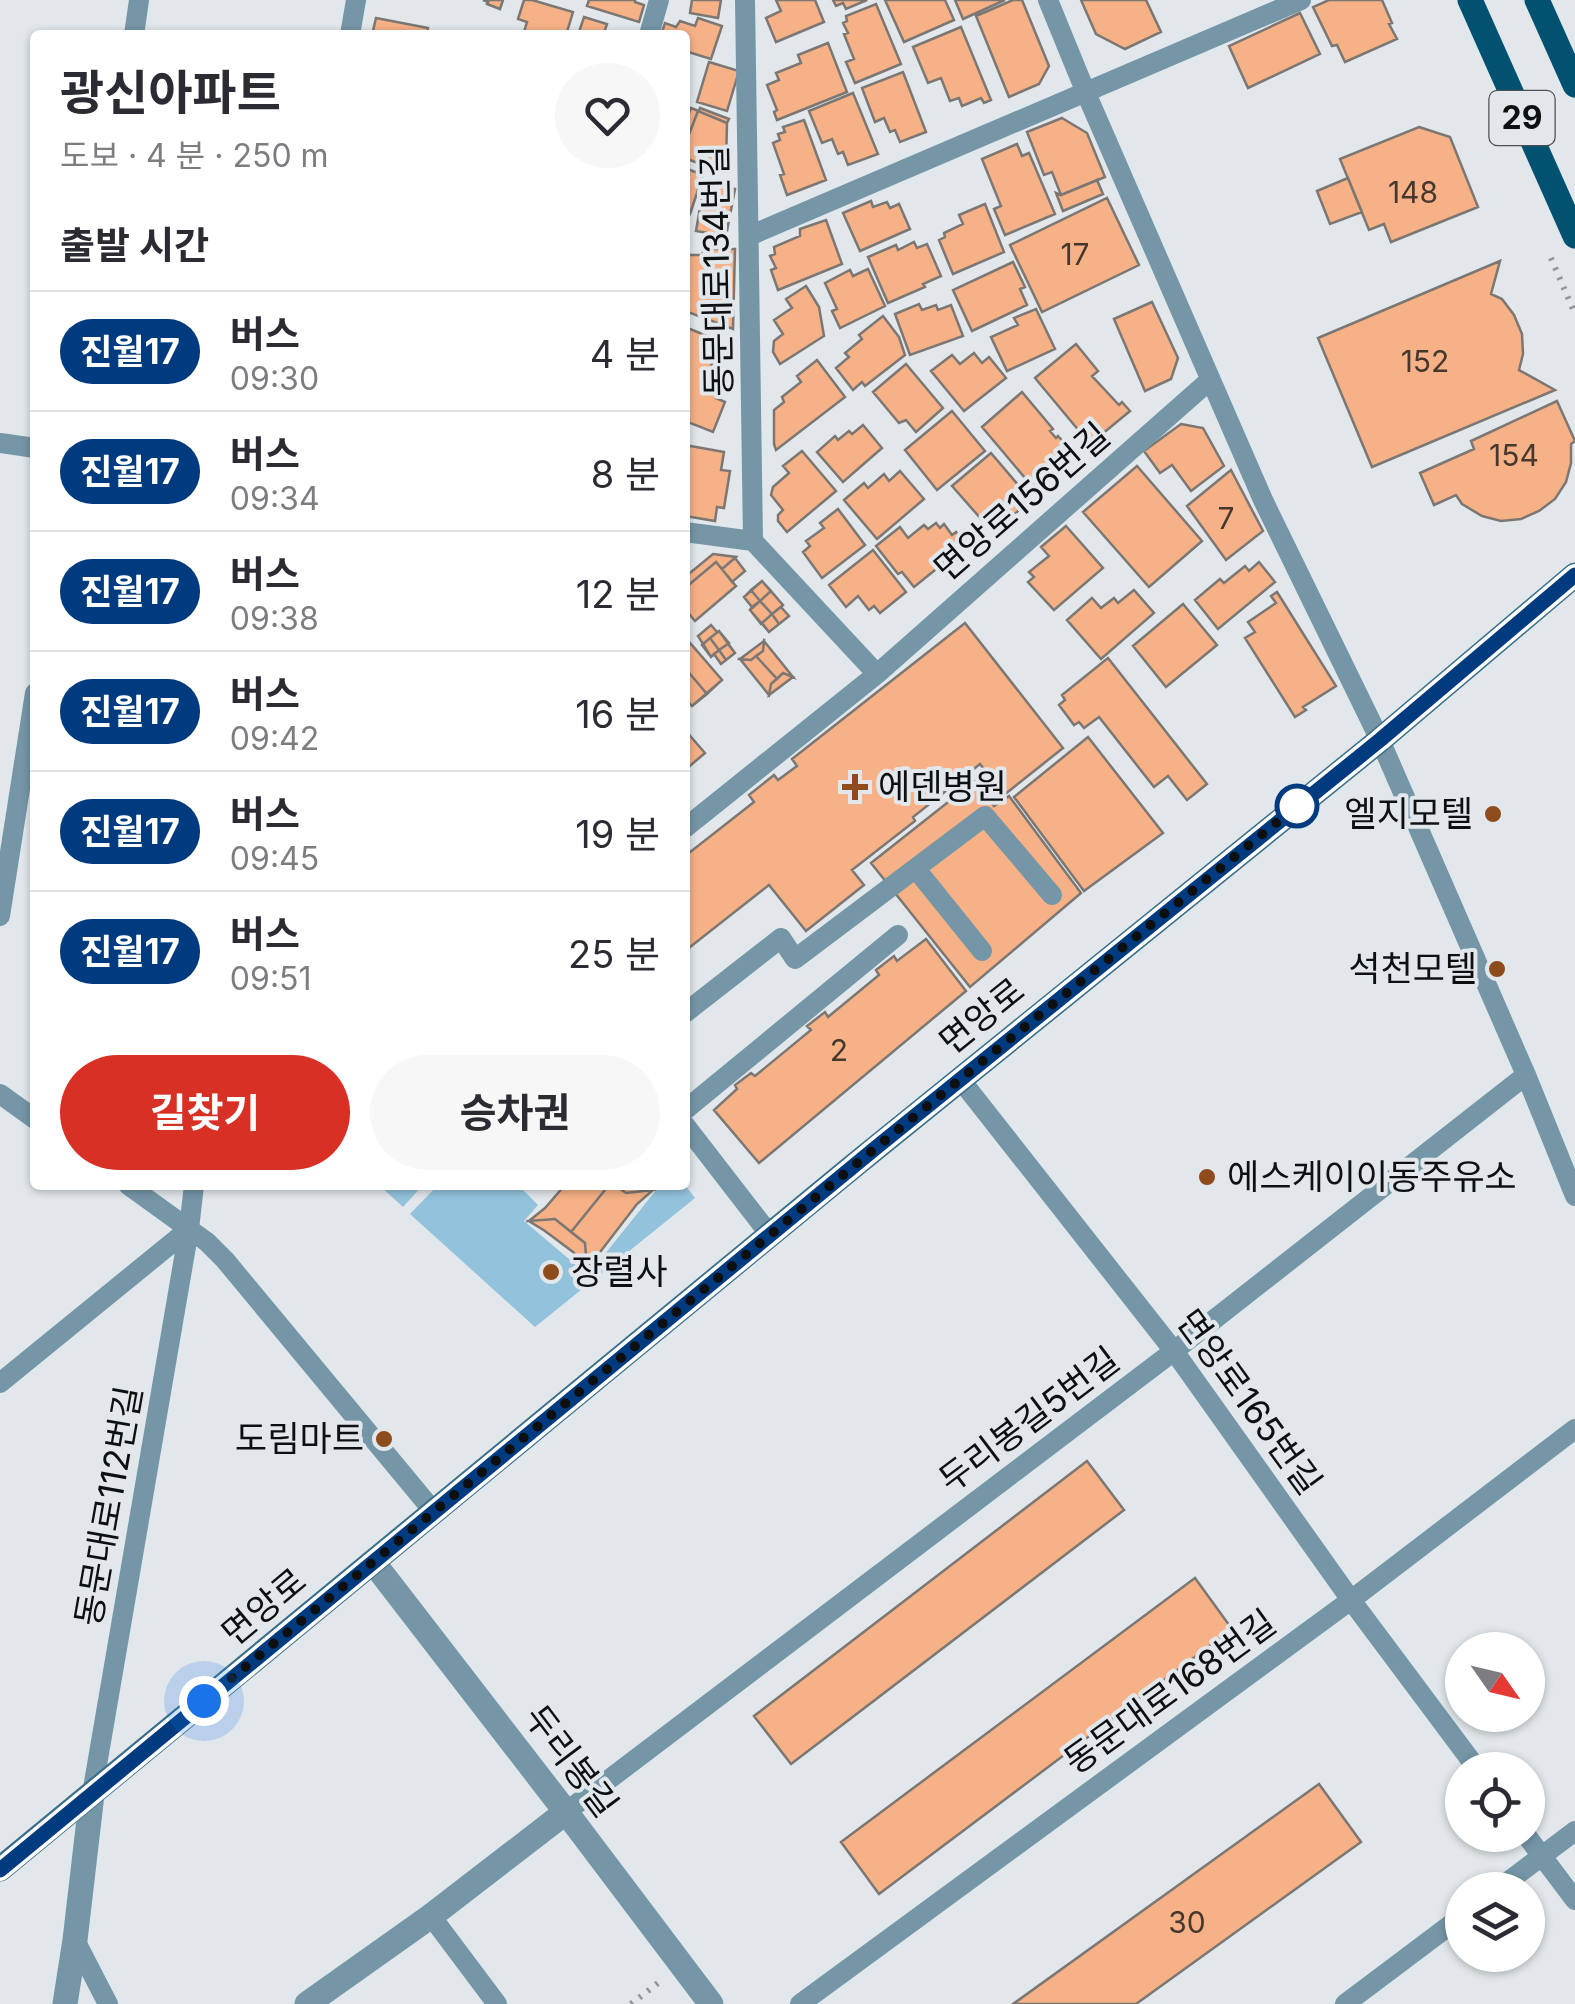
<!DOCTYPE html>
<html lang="ko">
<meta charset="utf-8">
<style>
:root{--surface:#fff;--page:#f7f7f7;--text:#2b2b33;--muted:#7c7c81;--line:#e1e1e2;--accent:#d93025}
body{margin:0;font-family:Inter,"Noto Sans KR",sans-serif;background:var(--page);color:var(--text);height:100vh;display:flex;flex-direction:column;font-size:38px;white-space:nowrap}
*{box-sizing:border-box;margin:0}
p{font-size:32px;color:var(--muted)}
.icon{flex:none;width:55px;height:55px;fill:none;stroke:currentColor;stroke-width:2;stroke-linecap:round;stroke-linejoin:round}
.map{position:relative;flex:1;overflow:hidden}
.side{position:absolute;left:30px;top:30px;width:660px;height:1160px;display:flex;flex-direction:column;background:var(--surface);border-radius:10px;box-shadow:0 2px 8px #0004}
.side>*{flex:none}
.badge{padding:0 20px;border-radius:32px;font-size:35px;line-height:65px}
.needle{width:65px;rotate:124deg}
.tools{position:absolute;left:1445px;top:1632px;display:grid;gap:20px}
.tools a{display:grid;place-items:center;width:100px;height:100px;border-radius:50%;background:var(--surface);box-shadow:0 2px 8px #0004;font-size:50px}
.you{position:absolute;width:50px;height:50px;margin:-25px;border:8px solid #fff;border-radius:50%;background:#1a73e8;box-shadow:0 0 0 15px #1a73e833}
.map>.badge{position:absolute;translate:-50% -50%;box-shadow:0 0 0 5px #fff}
h2{padding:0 30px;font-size:38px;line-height:90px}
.round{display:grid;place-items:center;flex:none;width:105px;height:105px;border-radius:52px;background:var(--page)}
.overview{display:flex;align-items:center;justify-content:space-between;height:170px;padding:0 30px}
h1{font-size:48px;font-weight:700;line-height:75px}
.button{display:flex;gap:20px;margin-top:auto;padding:20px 30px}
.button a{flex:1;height:115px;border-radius:60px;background:var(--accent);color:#fff;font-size:40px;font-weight:700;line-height:115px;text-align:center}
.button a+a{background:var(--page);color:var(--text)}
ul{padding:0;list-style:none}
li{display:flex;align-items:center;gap:30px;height:120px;padding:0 30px;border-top:2px solid var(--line)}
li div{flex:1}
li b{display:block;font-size:38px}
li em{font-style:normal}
li .badge{min-width:110px;font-weight:700;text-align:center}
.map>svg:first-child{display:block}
.green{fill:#93c3dc}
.building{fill:#f6b187;stroke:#7c7773;stroke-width:2.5}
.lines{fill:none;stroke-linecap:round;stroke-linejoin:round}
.path{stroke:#919598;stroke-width:6;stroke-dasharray:2.5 8;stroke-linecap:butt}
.service{stroke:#7596a7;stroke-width:20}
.minor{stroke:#7596a7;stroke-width:25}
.tertiary{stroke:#7596a7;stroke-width:25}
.secondary{stroke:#3c6e87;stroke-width:25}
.primary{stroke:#005270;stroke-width:25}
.line-casing{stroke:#fff;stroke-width:22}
.line{stroke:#003b80;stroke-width:15}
.walk{stroke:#0d0f10;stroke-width:10;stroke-dasharray:0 18}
.poi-dot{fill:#8e4b1c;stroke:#e1e7eb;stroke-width:4}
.stop-dot{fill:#fff;stroke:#003b80;stroke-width:5}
.labels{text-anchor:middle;stroke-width:8;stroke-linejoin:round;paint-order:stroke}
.number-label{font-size:30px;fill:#47382e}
.shield{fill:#e1e7eb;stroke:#4d5052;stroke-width:2.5}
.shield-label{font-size:32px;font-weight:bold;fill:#0d0f10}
.street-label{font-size:35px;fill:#0d0f10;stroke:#e1e7eb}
.poi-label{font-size:35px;fill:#0d0f10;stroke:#e1e7eb;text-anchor:start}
</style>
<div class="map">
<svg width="1575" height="2004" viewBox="0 0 1575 2004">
<rect width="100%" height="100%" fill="#e1e7eb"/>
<path class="green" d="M379,1185h44l-20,22z
M438,1185h87l-3,4 16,16 -14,16 64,54 69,-86 -3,-4h31l10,13 -160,129 -125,-113z"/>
<path class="building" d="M483,0h20l-3,9 -13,-5 1,-2z
M524,0h8l41,12 -7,23h-43l4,-13 -9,-3z
M589,0h46v2l9,3 -5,17 -52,-16z
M692,0h29l-3,18 -28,-5z
M776,0h39l9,22 -48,20 -10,-24 15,-7z
M833,0h34l-21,9 -3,-6 -7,3z
M885,0h60l9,20 -50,22z
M955,0h50l-42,19z
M1013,0h9l27,66 -10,18 -30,13 -33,-81z
M1081,0h65l15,32 -36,17 -29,-15z
M1329,0h53l10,23 -3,1 8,15 -52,23 -8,-17 -5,1 -19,-39z
M876,4l25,60 -46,19 -9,-21 8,-3 -10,-25 4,-1 -5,-10 4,-2 -1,-5z
M1300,13l20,41 -72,34 -19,-42z
M584,17l23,7 -2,6 17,5h-44z
M376,18l52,10 -1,7h-55z
M698,18l24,8 -11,33 -26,-8v-16h-24l4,-12 11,4 4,-6 15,5z
M961,27l30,73 -7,3 -3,-5 -19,8 -3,-8 -9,3 -9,-23 -13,5 -15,-36z
M828,43l19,49 -70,28 -3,-8 3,-2 -10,-25 12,-5 -3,-7 25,-10 -3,-8z
M709,62l30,9 -12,40 -30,-9z
M903,72l23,60 -26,10 -5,-12 -5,2 -6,-14 -9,4 -13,-34z
M853,93l25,61 -30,11 -5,-13 -5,2 -6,-15 -10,4 -13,-32z
M691,108l8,3 1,-3 29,11 -2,4 -29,-12 -13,34v-22z
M698,111l29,12 -1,42 -11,-4 -3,8 -27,-11v-13z
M1062,118l25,15 18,44 -44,18 -9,-23 -8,3 -17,-43z
M804,120l22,60 -39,15 -7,-20 4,-1 -11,-31 7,-3 -2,-6 7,-2 -2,-5z
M1419,127l31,10 28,70 -87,35 -7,-18 -15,6 -29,-71z
M1017,144l5,12 7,-3 26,61 -50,21 -11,-26 7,-3 -19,-47z
M685,168l18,7 -13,39 -5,-2z
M1348,178l14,34 -32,12 -13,-33z
M1097,180l6,14 -40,17 -7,-18 5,2z
M704,184l31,5 -9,47 -30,-5z
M1107,198l32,67 -97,47 -32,-67z
M871,201l2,6 14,-5 3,6 9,-4 11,25 -50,22 -17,-38z
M985,204l19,48 -51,22 -14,-34 6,-3 -1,-4 19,-9 -4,-9z
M826,220l16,44 -64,26 -7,-20 5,-2 -6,-12 5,-2 -1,-7 26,-11v-7z
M914,242l3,6 10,-4 14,32 -18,8 2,3 -37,16 -20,-46 28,-12 2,5z
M703,249h32l-2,80 -48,-18v-32h3v-24h15z
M1500,261l-9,33 11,5 12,16 8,19 1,20 -4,16 36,20 -183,77 -54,-129z
M1013,262l12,25 -5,2 7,16 -55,26 -19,-41z
M868,269l17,37 -45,22 -8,-17 5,-2 -12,-26 25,-13 3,6z
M806,286l13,21 5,29 -44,28 -7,-12 1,-11 9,-7 -9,-14 18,-12 -6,-9z
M1152,302l26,56 -7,21 -26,12 -31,-72z
M919,304l3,6 14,-5 2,5 13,-5 12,31 -53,19 -15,-41z
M1036,309l19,40 -48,22 -16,-34 27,-12 -4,-7z
M883,316l16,21 6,18 -40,31 -3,-4 -9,8 -17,-22 13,-11 -4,-4 17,-14 -3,-4z
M685,327l35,14 -9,25 15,6 -10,26 9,4 -12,30 -28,-11z
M1076,344l22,27 -6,5 27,29 3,-3 8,9 -40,33 -55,-66z
M974,353l8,10 7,-6 17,21 -42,33 -33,-40 21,-16 8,9z
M817,360l28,37 -69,53 -2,-6v-34l10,-8 -2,-5 19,-15 -4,-6z
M906,364l37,44 -27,24 -10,-12 -7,3 -26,-31z
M1022,392l31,37 -3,2 6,7 2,-2 18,20 -40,35 -54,-64z
M1557,401l18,40 -4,3v19l-5,19 -11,17 -16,12 -18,8 -20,2 -19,-5 -20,-12 -6,-9 -22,10 -14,-32 54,-24 -3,-8z
M952,411l33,40 -48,39 -32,-40z
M1181,424l22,4 21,38 -33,25 -19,-26 -12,8 -16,-22z
M863,425l19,23 -39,34 -26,-30 18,-16 3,4 11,-9 3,3z
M685,445l39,7 -3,18 9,1 -6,37 -7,-1 -2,14 -30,-5z
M802,451l34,40 -49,41 -9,-11v-6l5,-5 -12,-15 2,-8 16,-14 -6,-7z
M991,453l40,47 -34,29 -11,-12 -4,3 -30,-34z
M1137,466l65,75 -53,46 -66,-75z
M1231,470l32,61 -37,29 -39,-54z
M900,471l24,28 -47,40 -33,-39 20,-17 4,5 16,-14 5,7z
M838,509l27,36 -43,33 -19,-26 7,-6 -4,-5 18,-13 -4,-5z
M936,523l4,5 4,-4 8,11 4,-3 10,13 -52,42 -12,-15 -4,2 -22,-28 24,-19 8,11 16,-13 4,4z
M1066,526l37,42 -49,42 -26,-28 6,-5 -5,-5 20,-16 -8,-9z
M873,550l33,42 -26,21 -6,-7 -5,4 -11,-14 -12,11 -17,-22z
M713,554l23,3 -14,12 -6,-7 -31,26v-11z
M735,558l10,13 -13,11 -10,-13z
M716,562l20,24 -41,35 -10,-12v-21z
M1259,562l16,20 -57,47 -23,-29 25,-21 4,4 21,-17 4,5z
M762,581l21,24 -2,2 8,9 -20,16 -19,-22 2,-3 -8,-10z
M762,581l9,10 -11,10 -9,-11z
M751,590l9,11 -8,6 -8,-10z
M1134,590l20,23 -53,46 -34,-39 25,-22 9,10 13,-10 4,5z
M771,591l12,14 -11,9 -12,-13z
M1277,592l59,94 -33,21 3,3 -11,7 -50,-79 10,-6 -7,-10 28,-19 -5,-7z
M760,601l12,13 -11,10 -11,-14z
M1183,604l34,41 -51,42 -33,-41z
M781,607l8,9 -10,8 -7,-10z
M772,614l7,10 -10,8 -7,-9z
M965,623l98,125 -59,47 -24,-31 -67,53 2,4 -63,49 12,15 -58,46 -37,-46 -84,66v-95l69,-54 -5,-7 25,-20 4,5 19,-14 -5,-7z
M711,625l6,7 2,-1 16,22 -14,11 -7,-10 -3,3 -13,-21z
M719,631l10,12 -10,7 -9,-12z
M685,637l37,43 -30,26 -7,-8z
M685,637l37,43 -15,14 -22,-26z
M710,638l9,12 -8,7 -9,-12z
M764,641l29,36 -24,18 -29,-36z
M764,641l-1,10 -12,9 -11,-1z
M764,641l29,36 -10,-4 -6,6 -21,-23 7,-5z
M728,644l7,9 -9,7 -7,-10z
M756,656l21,23 -6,5 -2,11 -29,-36 11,1z
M1108,658l99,126 -20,16 -19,-24 -14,11 -55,-70 -15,11 -5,-6 -5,3 -15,-20 6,-5 -3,-5z
M685,668l22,26 -15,12 -7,-8z
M783,673l10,4 -24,18 2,-11z
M685,730l20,23 -20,17z
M1088,737l75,96 -79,58 -70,-94z
M976,780l18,26 15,-10 72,97 -111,94 -99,-124z
M926,939l40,52 -207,172 -45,-53 23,-21 -2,-4 16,-12 4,3 56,-46 -4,-4 18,-14 3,5 51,-42 -3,-5 18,-14 3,5z
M565,1185h80l8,5 -16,14 -50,65 -14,-17 -28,-21 -16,-10 16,-13z
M565,1185h44l-38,47 -16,-13 -26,2 16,-13z
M609,1185h6l11,8 27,-3 -16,14 -50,65 -2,-26 -14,-11z
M615,1185h30l8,5 -27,3z
M555,1219l30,24 2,26 -14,-17 -28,-21 -16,-10z
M1087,1461l37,49 -333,254 -37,-48z
M1195,1578l37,51 -353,265 -38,-52z
M1319,1784l42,58 -225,162h-123z"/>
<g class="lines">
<path class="path" d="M1551,258l24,56
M631,2004l27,-21"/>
<path class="service" d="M745,0l8,541
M1048,0l38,93 177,407 117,240 146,335 49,121
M134,35l5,-35
M350,35l6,-35
M649,35l10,-35
M749,236l552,-236
M0,443l35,5
M685,532l68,9
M753,541l124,133
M685,828l192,-154 333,-294
M916,869l66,82
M0,916l35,-223
M685,1013l96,-75 14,21 190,-143 67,79
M960,1079l214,272 177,249 127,170
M0,1094l35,25
M685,1110l213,-175
M685,1125l85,110
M128,1185l79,57 18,18 209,252
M0,1383l189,-154
M92,1794l97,-565 5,-44
M566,1812l608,-461 352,-276
M1526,1835l49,65
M1497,1890l78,-59
M431,1916l66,88
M75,1940l33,64
M800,2004l551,-404 224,-171
M1345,2004l117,-88"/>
<path class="minor" d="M65,2004l10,-64 17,-146
M307,2004l124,-88 135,-104"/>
<path class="tertiary" d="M373,1562l193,250 145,192"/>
<path class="secondary" d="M0,1869l851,-701 529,-428 195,-165"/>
<path class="primary" d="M1470,0l105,236
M1537,0l38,85"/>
</g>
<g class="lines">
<g class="line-casing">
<path id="line" d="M0,1870l878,-724 502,-406 195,-165"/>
</g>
<use href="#line" class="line"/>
<path class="walk" d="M204,1701l674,-555 419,-340"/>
</g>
<g class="poi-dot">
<path d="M850 772h10v10h10v10h-10v10h-10v-10h-10v-10h10z"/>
<circle cx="1493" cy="814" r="10"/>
<circle cx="1497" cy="969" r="10"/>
<circle cx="1207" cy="1177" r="10"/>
<circle cx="551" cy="1272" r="10"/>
<circle cx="384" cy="1439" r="10"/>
</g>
<circle class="stop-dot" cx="1297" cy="806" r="20"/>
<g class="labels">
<g class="number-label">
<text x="1413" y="203">148</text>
<text x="1075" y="265">17</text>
<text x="1425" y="372">152</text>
<text x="1514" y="466">154</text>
<text x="1226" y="529">7</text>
<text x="839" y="1061">2</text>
<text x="1187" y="1933">30</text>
</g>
<rect class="shield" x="1489.5" y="91" width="65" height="54" rx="8"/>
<g class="shield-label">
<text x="1522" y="129">29</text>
</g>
<g class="street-label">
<text transform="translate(717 271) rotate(-91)" y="12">동문대로134번길</text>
<text transform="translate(1022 502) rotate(-41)" y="12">면앙로156번길</text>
<text transform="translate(982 1016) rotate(-39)" y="12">면앙로</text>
<text transform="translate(1249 1402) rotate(54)" y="12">면앙로165번길</text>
<text transform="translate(1029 1420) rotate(-37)" y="12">두리봉길5번길</text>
<text transform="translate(109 1506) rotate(-80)" y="12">동문대로112번길</text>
<text transform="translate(264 1607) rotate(-40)" y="12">면앙로</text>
<text transform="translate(1170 1692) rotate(-36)" y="12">동문대로168번길</text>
<text transform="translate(571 1761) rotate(53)" y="12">두리봉길</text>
</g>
<g class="poi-label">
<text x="878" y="799">에덴병원</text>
<text x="1473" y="826" text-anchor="end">엘지모텔</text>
<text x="1477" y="981" text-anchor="end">석천모텔</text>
<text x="1227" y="1189">에스케이이동주유소</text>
<text x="571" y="1284">장렬사</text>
<text x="364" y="1451" text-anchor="end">도림마트</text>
</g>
</g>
</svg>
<div class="tools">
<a><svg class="needle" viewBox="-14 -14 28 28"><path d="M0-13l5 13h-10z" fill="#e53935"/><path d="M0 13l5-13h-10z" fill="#7c7c81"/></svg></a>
<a><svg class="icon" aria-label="locate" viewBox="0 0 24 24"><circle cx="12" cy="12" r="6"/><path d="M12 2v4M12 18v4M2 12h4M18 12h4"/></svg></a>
<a><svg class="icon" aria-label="layers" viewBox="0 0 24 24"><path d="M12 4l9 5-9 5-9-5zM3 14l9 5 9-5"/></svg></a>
</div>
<div class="you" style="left:204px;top:1701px"></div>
<section class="side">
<div class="overview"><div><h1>광신아파트</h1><p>도보 · 4 분 · 250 m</p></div><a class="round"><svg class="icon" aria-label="heart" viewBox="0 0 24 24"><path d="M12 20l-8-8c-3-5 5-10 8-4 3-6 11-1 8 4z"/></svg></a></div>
<h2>출발 시간</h2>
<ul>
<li><span class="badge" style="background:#003b80;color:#fff">진월17</span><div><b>버스</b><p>09:30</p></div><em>4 분</em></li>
<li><span class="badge" style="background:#003b80;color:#fff">진월17</span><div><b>버스</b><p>09:34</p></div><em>8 분</em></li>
<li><span class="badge" style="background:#003b80;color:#fff">진월17</span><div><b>버스</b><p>09:38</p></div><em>12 분</em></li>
<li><span class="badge" style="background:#003b80;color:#fff">진월17</span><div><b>버스</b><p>09:42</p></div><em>16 분</em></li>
<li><span class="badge" style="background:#003b80;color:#fff">진월17</span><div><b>버스</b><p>09:45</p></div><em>19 분</em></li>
<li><span class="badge" style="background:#003b80;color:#fff">진월17</span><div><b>버스</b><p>09:51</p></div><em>25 분</em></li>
</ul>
<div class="button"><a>길찾기</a><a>승차권</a></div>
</section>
</div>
